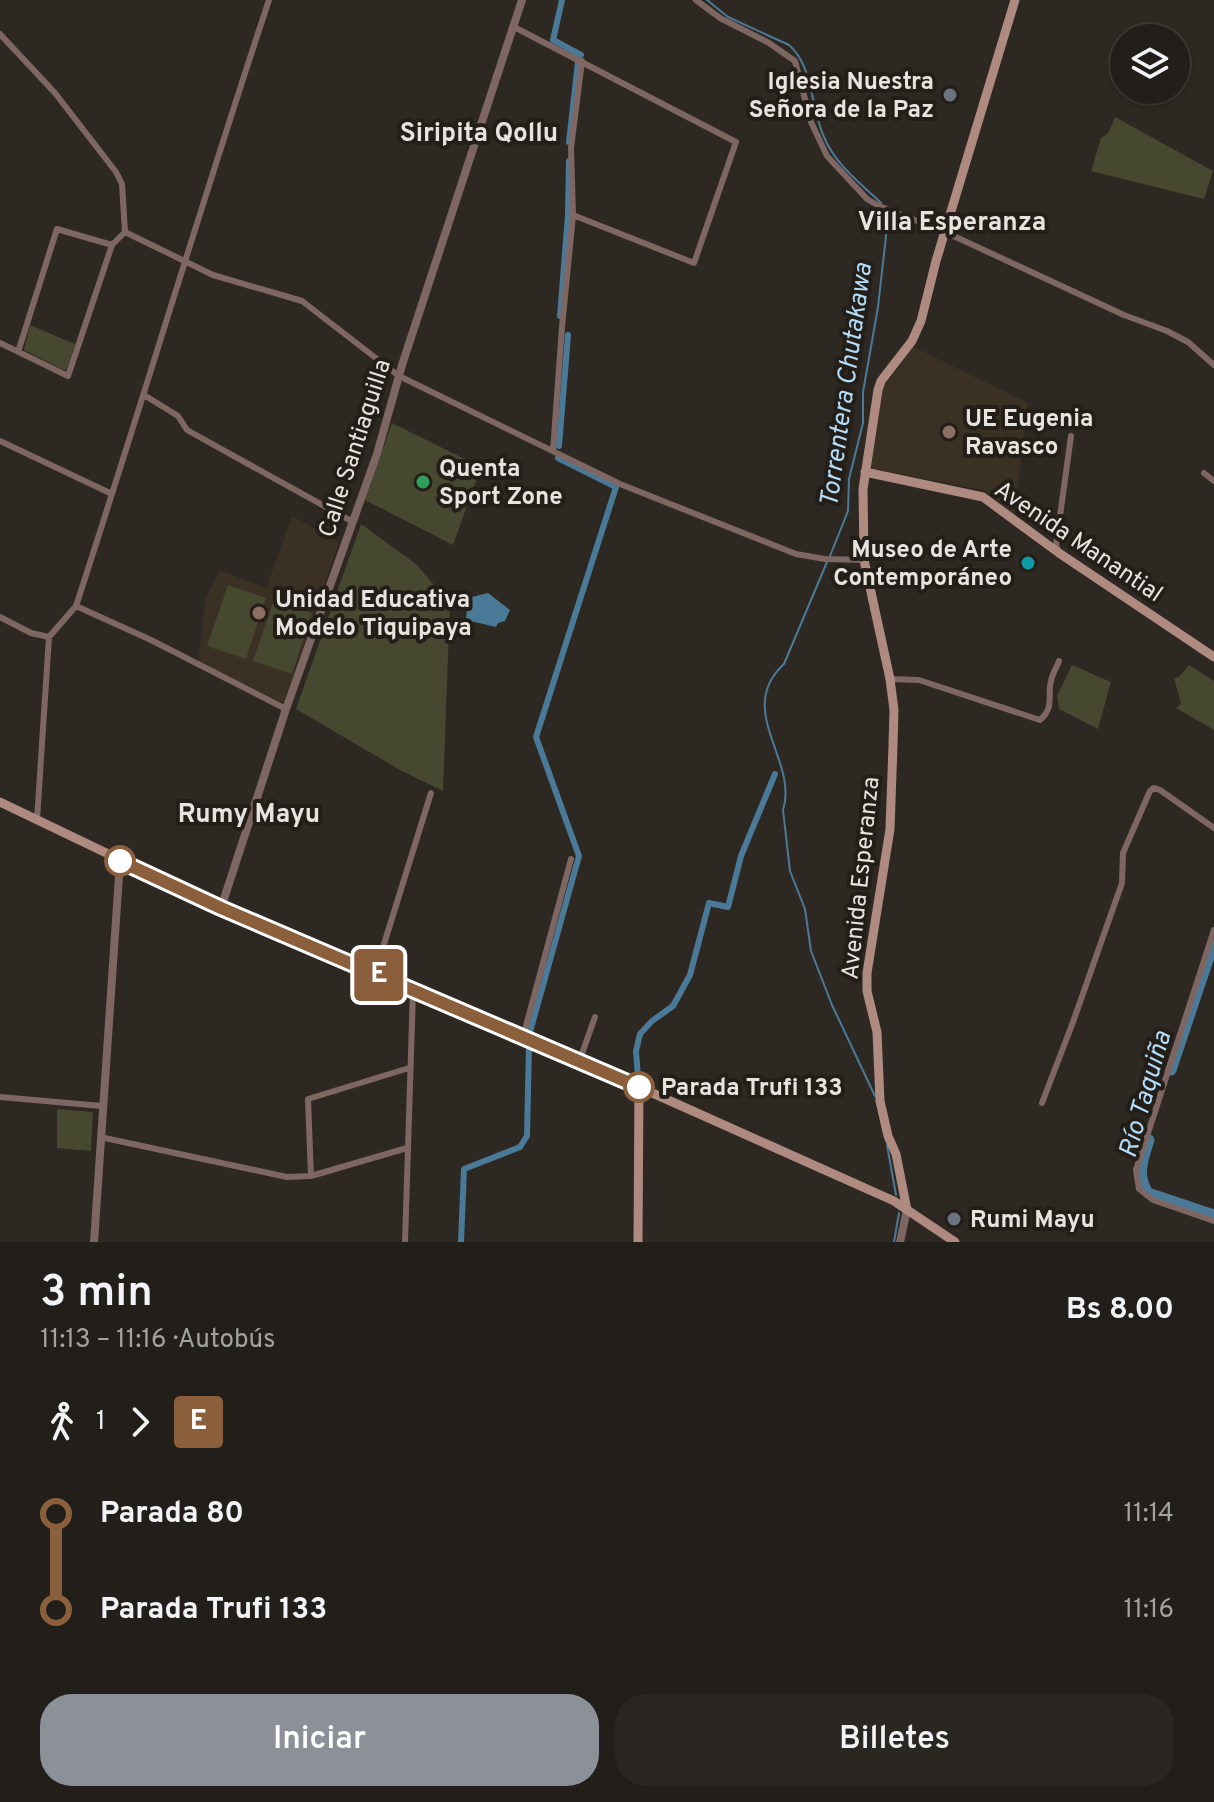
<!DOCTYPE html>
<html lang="es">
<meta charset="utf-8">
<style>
:root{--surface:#221e19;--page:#2a2722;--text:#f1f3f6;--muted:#a2a2a2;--line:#3f3c38;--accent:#8c9099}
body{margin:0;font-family:Overpass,sans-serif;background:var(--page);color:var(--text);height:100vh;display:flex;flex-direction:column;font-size:30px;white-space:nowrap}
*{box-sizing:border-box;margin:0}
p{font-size:26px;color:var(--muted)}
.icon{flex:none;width:44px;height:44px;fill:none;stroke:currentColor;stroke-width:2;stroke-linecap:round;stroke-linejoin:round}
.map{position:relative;height:1242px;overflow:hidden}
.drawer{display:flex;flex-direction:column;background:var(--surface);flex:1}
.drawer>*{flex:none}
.badge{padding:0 16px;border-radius:6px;font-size:28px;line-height:52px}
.fabs{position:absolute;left:1110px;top:24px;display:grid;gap:16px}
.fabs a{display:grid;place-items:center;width:80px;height:80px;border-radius:50%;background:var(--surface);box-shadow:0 2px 6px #0004,0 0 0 2px var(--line);font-size:40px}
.map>.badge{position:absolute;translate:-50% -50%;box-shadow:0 0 0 4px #fff}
.legs{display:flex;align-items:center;gap:12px;height:88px;padding:0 40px;font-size:26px}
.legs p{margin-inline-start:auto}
.head{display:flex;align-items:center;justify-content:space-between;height:136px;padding:0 40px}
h1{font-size:44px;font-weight:600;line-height:60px}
.button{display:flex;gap:16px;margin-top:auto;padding:16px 40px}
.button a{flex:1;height:92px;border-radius:32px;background:var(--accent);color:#fff;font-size:32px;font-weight:600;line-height:92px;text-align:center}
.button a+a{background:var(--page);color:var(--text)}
ul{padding:0 40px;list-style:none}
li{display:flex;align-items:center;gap:28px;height:96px;font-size:30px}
li i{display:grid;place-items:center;width:12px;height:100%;margin:0 10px;background:currentColor}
li i::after{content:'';width:20px;height:20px;margin:-10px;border:6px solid;border-radius:50%;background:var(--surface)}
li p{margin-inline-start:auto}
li:first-child i{background:linear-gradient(#0000 50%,currentColor 0)}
li:last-child i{background:linear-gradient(currentColor 50%,#0000 0)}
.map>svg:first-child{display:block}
.built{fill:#3a3024}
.green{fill:#46492f}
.water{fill:#4b7a98}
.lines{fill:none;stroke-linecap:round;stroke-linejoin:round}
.stream{stroke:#4b7a98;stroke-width:2}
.canal{stroke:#4b7a98;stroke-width:6}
.river{stroke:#4b7a98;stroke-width:11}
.minor{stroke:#7e6762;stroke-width:6}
.tertiary{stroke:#7e6762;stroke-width:8}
.secondary{stroke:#af8a81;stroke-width:9}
.line-1-casing{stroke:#fff;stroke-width:18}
.line-1{stroke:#8b5e3c;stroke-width:12}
.worship-dot{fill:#6b7280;stroke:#241e18;stroke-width:3}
.education-dot{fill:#8d6e63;stroke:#241e18;stroke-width:3}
.leisure-dot{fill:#2e9e5b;stroke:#241e18;stroke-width:3}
.culture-dot{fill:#0f9aa8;stroke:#241e18;stroke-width:3}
.stop-1-dot{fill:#fff;stroke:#8b5e3c;stroke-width:4}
.labels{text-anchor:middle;stroke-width:8;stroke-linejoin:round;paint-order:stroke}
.poi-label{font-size:24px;font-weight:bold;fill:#e7e3df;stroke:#241e18;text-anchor:start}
.street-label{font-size:24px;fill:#e7e3df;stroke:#241e18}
.stop-label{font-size:24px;font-weight:bold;fill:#e7e3df;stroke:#241e18;text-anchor:start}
.neighbourhood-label{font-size:26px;font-weight:bold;fill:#e7e3df;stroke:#241e18}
.water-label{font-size:26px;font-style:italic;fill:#b2dcf8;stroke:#241e18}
</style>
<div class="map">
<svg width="1214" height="1242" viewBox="0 0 1214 1242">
<rect width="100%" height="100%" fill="#2d2821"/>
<path class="built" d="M914,347l114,56 -14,111 -30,-24 -89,-17 -22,-5 -3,-4 11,-74z
M292,516l47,26 -55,161 -86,-41 8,-64 14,-28 46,18z"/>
<path class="green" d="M1115,117l98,54 -9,28 -113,-28 10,-33 8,-6z
M30,325l45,19 -8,25 -3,1 -40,-20z
M392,423l89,44 -28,78 -88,-45z
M361,524l55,40 34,39 -7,188 -43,-21 -104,-61z
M228,585l38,13 -20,61 -39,-13z
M274,600l38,13 -20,61 -39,-13z
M1072,665l39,17 -13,47 -39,-20 -2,-13z
M1189,665l25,16v49l-38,-22 5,-4 -7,-26 5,-1z
M57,1109l36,3 -2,39 -34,-3z"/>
<path class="water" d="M488,593l22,17 -5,11 -7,2 -2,4 -30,-7 2,-22z"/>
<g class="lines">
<path class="stream" d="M707,0l21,17 61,28c24,20 22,64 35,92 11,27 36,46 57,66
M830,556l18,-45 1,-32 14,-56v-31l15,-85 8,-71 -1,-23
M827,562l-43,102c-50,46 15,97 -1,146l7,61 15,38 6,42 21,54 43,91
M887,1145l9,50
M894,1242l5,-29"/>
<path class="canal" d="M562,0l-9,40 28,15
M569,142l9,-80
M560,316l8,-101 1,-54
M559,446l9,-111
M530,1032l49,-176 -43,-119 80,-250 -58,-29
M638,1077l-2,-26 4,-17 12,-13 21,-15 17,-31 19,-72 19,4 13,-51 34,-82
M461,1242l3,-73 56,-22 7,-11 2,-91"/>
<path class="river" d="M1171,1070l43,-128
M1149,1140c-6,19 -13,35 -1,53l66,22"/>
<path class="minor" d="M696,0l24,18 49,25 26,18 16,61 16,34 40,43 12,7 66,26 179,83 43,16 21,11 26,23
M514,27l222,115 -42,121 -121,-48
M0,34l55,59 61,79 6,12 3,48 88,43 89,26 97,75 221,108 176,70 29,5 39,1
M0,343l68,33 44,-131 13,-13
M18,352l39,-123 55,16
M144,395l34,21 9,14 166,92
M0,441l112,53
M553,451l9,-124 11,-112 -2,-67 11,-87
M1204,473l10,8
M1059,553l-3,-8 15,-109
M76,606l75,34 135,69
M0,617l31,16 18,4
M49,637l27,-31c66,-202 126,-405 193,-606
M890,679l29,1 121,40c15,-13 7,-24 11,-39 1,-7 6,-14 8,-20
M37,820l12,-183
M1214,930l-78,240 3,19 14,11 61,21
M375,973l56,-180
M523,1037l48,-178
M579,1062l16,-45
M0,1097l102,9
M1042,1103l31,-81 49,-139 1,-30 27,-62 4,-3 6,2 54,38
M100,1137l187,40 24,-1 96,-28
M311,1176l-3,-77 101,-31
M405,1242l8,-251"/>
<path class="tertiary" d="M221,908l65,-199 91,-255 25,-89 120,-365
M94,1242l26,-381
M900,1242l7,-32"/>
<path class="secondary" d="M865,472l118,25 76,56 155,104
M0,802l221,106 418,179 255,114 61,41
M907,1210l-11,-56 -8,-18 -8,-35 -3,-69 -10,-41v-18l23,-144 3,-84 1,-35 -4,-31 -26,-119 -1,-71 15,-99 3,-9 31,-40 9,-20 15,-60 79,-261
M638,1242l1,-155"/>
</g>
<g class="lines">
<g class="line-1-casing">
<path id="line-1" d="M120,861l101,47 418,179"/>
</g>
<use href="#line-1" class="line-1"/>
</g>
<g class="worship-dot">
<circle cx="950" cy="95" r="8"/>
<circle cx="954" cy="1219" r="8"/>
</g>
<g class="education-dot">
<circle cx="949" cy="432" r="8"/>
<circle cx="259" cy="613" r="8"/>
</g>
<circle class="leisure-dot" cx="423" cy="482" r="8"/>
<circle class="culture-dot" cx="1028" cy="563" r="8"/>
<g class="stop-1-dot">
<circle cx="120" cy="861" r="14"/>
<circle cx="639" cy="1087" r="14"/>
</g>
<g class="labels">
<g class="poi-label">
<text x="934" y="89" text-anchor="end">Iglesia Nuestra<tspan x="934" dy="28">Señora de la Paz</tspan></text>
<text x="965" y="426">UE Eugenia<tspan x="965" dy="28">Ravasco</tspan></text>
<text x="439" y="476">Quenta<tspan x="439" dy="28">Sport Zone</tspan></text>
<text x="1012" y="557" text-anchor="end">Museo de Arte<tspan x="1012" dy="28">Contemporáneo</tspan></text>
<text x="275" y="607">Unidad Educativa<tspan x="275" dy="28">Modelo Tiquipaya</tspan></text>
<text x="970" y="1227">Rumi Mayu</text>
</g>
<g class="street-label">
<text transform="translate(354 448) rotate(-72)" y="8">Calle Santiaguilla</text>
<text transform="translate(1079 541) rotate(34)" y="8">Avenida Manantial</text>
<text transform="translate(860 878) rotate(-84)" y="8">Avenida Esperanza</text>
</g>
<g class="stop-label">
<text x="661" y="1095">Parada Trufi 133</text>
</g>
<g class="neighbourhood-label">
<text x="479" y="141">Siripita Qollu</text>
<text x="952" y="230">Villa Esperanza</text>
<text x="249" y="822">Rumy Mayu</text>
</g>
<g class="water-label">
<text transform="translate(845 385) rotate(-82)" y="9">Torrentera Chutakawa</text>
<text transform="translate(1144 1094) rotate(-74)" y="9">Río Taquiña</text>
</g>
</g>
</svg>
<div class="fabs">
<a><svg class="icon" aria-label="layers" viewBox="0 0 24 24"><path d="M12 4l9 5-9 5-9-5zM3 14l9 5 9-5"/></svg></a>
</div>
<b class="badge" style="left:379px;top:975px;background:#8b5e3c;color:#fff">E</b>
</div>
<section class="drawer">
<div class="head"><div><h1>3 min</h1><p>11:13 – 11:16 · Autobús</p></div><b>Bs 8.00</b></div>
<div class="legs"><svg class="icon" aria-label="walk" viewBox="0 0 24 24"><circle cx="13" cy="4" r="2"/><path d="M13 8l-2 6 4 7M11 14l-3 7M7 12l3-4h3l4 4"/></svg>1<svg class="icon" aria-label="forward" viewBox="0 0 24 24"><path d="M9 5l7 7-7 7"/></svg><b class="badge" style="background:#8b5e3c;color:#fff">E</b></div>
<ul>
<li><i style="color:#8b5e3c"></i><b>Parada 80</b><p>11:14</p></li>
<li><i style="color:#8b5e3c"></i><b>Parada Trufi 133</b><p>11:16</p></li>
</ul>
<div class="button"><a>Iniciar</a><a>Billetes</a></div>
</section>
